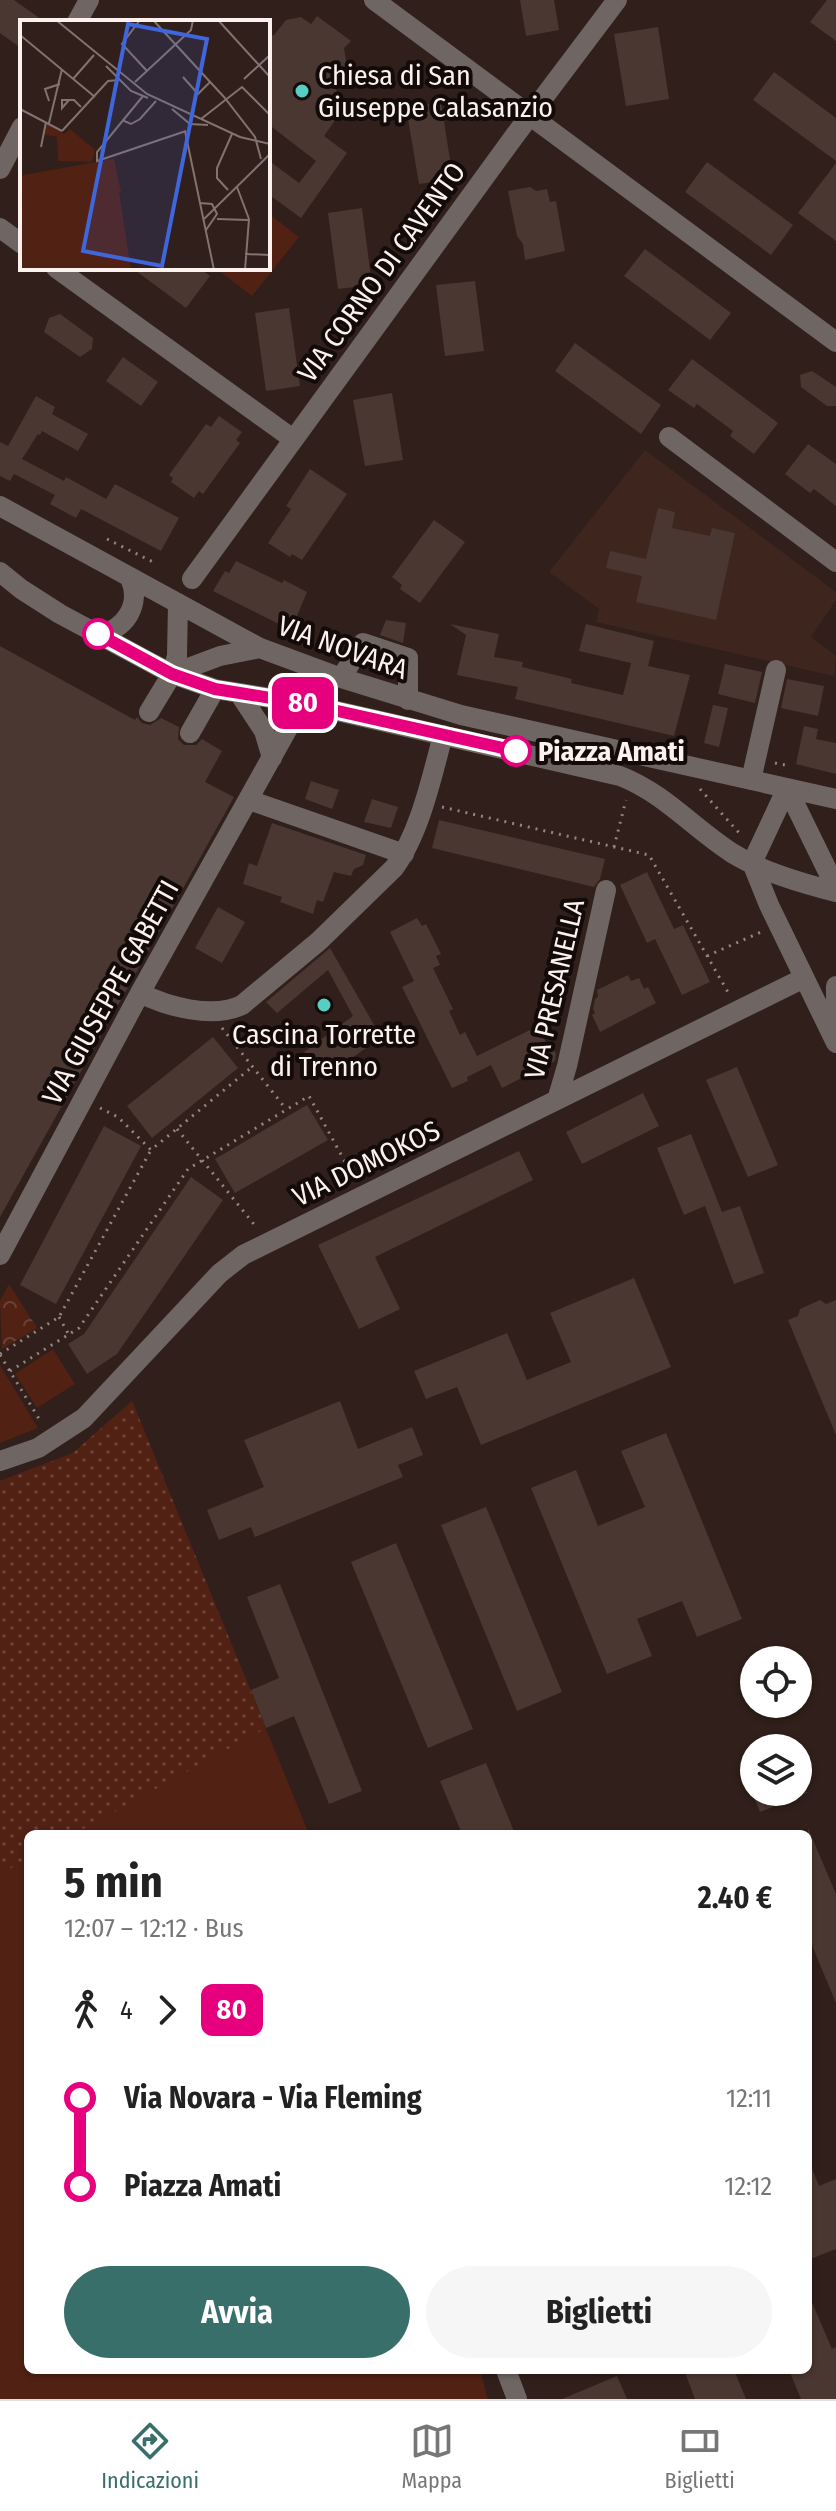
<!DOCTYPE html>
<html lang="it">
<meta charset="utf-8">
<style>
:root{--surface:#fff;--page:#f6f6f6;--text:#222;--muted:#767676;--line:#e0e0e0;--accent:#396f6a}
body{margin:0;font-family:"Fira Sans Condensed",sans-serif;background:var(--page);color:var(--text);height:100vh;display:flex;flex-direction:column;font-size:30px;white-space:nowrap}
*{box-sizing:border-box;margin:0}
p{font-size:26px;color:var(--muted)}
.icon{flex:none;width:44px;height:44px;fill:none;stroke:currentColor;stroke-width:2;stroke-linecap:round;stroke-linejoin:round}
.map{position:relative;flex:1;overflow:hidden}
.side{position:absolute;left:24px;top:1830px;width:788px;height:544px;display:flex;flex-direction:column;background:var(--surface);border-radius:12px;box-shadow:0 2px 6px #0004}
.side>*{flex:none}
.badge{padding:0 16px;border-radius:12px;font-size:28px;line-height:52px}
.tools{position:absolute;left:740px;top:1646px;display:grid;gap:16px}
.tools a{display:grid;place-items:center;width:72px;height:72px;border-radius:50%;background:var(--surface);box-shadow:0 2px 6px #0004;font-size:40px}
.map>.badge{position:absolute;translate:-50% -50%;box-shadow:0 0 0 4px #fff}
.legs{display:flex;align-items:center;gap:12px;height:88px;padding:0 40px;font-size:26px}
.legs p{margin-inline-start:auto}
.overview{display:flex;align-items:center;justify-content:space-between;height:136px;padding:0 40px}
h1{font-size:44px;font-weight:700;line-height:60px}
.button{display:flex;gap:16px;margin-top:auto;padding:16px 40px}
.button a{flex:1;height:92px;border-radius:48px;background:var(--accent);color:#fff;font-size:32px;font-weight:700;line-height:92px;text-align:center}
.button a+a{background:var(--page);color:var(--text)}
ul{padding:0 40px;list-style:none}
li{display:flex;align-items:center;gap:28px;height:88px;font-size:30px}
li i{display:grid;place-items:center;width:12px;height:100%;margin:0 10px;background:currentColor}
li i::after{content:'';width:20px;height:20px;margin:-10px;border:6px solid;border-radius:50%;background:var(--surface)}
li p{margin-inline-start:auto}
li:first-child i{background:linear-gradient(#0000 50%,currentColor 0)}
li:last-child i{background:linear-gradient(currentColor 50%,#0000 0)}
.dock{display:flex;justify-content:space-around;align-items:center;height:112px;border-top:2px solid var(--line);background:var(--surface);font-size:22px;color:var(--muted)}
.dock a{display:grid;justify-items:center;gap:4px}
.dock .selected{color:var(--accent)}
.map>svg:first-child{display:block}
.built{fill:#3e261f}
.grass{fill:#512113}
.park{fill:url(#park-crowns)}
.garden{fill:url(#garden-dots)}
.building{fill:#4a3731}
.lines{fill:none;stroke-linecap:round;stroke-linejoin:round}
.path{stroke:#948681;stroke-width:3;stroke-dasharray:2 6;stroke-linecap:butt}
.minor{stroke:#6f6663;stroke-width:20}
.line-1-casing{stroke:#fff;stroke-width:18}
.line-1{stroke:#e6007e;stroke-width:12}
.poi-dot{fill:#56cec3;stroke:#130b09;stroke-width:3}
.stop-1-dot{fill:#fff;stroke:#e6007e;stroke-width:4}
.labels{text-anchor:middle;stroke-width:8;stroke-linejoin:round;paint-order:stroke}
.poi-label{font-size:28px;fill:#fdf1ed;stroke:#130b09;text-anchor:start}
.street-label{font-size:28px;fill:#fdf1ed;stroke:#130b09}
.stop-label{font-size:28px;font-weight:bold;fill:#fdf1ed;stroke:#130b09;text-anchor:start}
.inset-road{fill:none;stroke:#82736e;stroke-width:2}
.view{fill:#3f66db;fill-opacity:0.15;stroke:#3f66db;stroke-width:4}
.inset-edge{fill:none;stroke:#fdf1ed;stroke-width:4}
</style>
<div class="map">
<svg width="836" height="2399" viewBox="0 0 836 2399">
<defs>
<pattern id="park-crowns" width="20" height="18" patternUnits="userSpaceOnUse" patternTransform="scale(2)"><rect width="20" height="18" fill="#512113"/><path d="M2 6a3 3 0 1 1 6 0M12 15a3 3 0 1 1 6 0" fill="none" stroke="#6b4236"/></pattern>
<pattern id="garden-dots" width="8" height="8" patternUnits="userSpaceOnUse" patternTransform="scale(2)"><rect width="8" height="8" fill="#512113"/><path d="M2 2h.1M6 6h.1" fill="none" stroke="#6b4236" stroke-width="1.8" stroke-linecap="round"/></pattern>
</defs>
<rect width="100%" height="100%" fill="#301f1a"/>
<path class="built" d="M645,450l191,142v8l-25,37 25,19 -2,20 -238,-54 3,-13 -50,-37z"/>
<path class="grass" d="M268,213l31,24 -47,59 -37,-28h53z
M53,1349l22,35 -38,24 -22,-34z
M0,1365l38,63 -38,15z
M132,1401l177,433h-281v536h452l8,29h-488v-918l73,-28z"/>
<path class="park" d="M9,1284l28,44 -35,21 -2,-48z"/>
<path class="garden" d="M132,1401l134,327 -192,106h-46v25l-28,15v-393l73,-28z"/>
<path class="building" d="M0,0h14l31,22h-23v27l-22,-16z
M520,0h34l5,30 -33,6z
M827,0h9v41l-26,-19z
M317,16l34,25 -7,7 3,19 -12,16 3,16 8,6 -22,31 23,17 -46,65 -33,-24v-34l31,23 17,-22 -48,-37v-88l6,-1 12,-15 15,-3 10,7z
M658,27l11,72 -43,7 -12,-72z
M774,72l62,46v43l-83,-61z
M441,102l12,77 -34,5 -13,-77z
M707,162l86,63 -22,30 -86,-63z
M836,163v78l-38,-28z
M530,187l6,4 11,-2 3,13 6,-1 9,50 -40,9 -2,-16 -6,-8 -9,-45z
M362,208l10,77 -34,4 -10,-76z
M645,249l86,64 -21,27 -86,-64z
M132,268h67l11,8 -24,32z
M475,281l9,70 -39,5 -9,-71z
M289,308l11,78 -34,5 -11,-78z
M60,314l33,24 -1,11 -12,8 -36,-25 5,-14z
M575,343l86,62 -20,29 -86,-63z
M123,357l35,25 -17,24 -35,-25z
M692,359l86,64 -24,31 -24,-18 3,-5 -36,-27 -3,4 -26,-18z
M812,371l24,16v19h-9l-26,-19 -1,-12z
M392,393l11,67 -38,6 -12,-66z
M36,396l19,11 -3,7 36,20 -10,17 -36,-20 -2,4 -2,-1 -16,25 42,22 2,-4 40,22 9,-15 64,34 -18,33 -80,-42 -5,9 -26,-14 5,-9 -41,-21 -4,7 -10,-5v-34l8,4z
M219,416l23,16 -6,8 4,3 -37,51 -4,-3 -5,7 -23,-16 2,-4 -4,-3 37,-51 5,3z
M808,444l28,20v42l-22,-17 -4,4 -25,-19z
M310,469l37,25 -45,66 -10,-6 -2,3 -22,-14 23,-34 -5,-3z
M658,508l17,4 -3,16 38,8 2,-8 23,5 -19,87 -80,-18 6,-26 -36,-8 4,-17 36,8z
M434,520l31,22 -45,61 -20,-14 2,-4 -10,-8z
M236,561l46,22 2,-3 23,12 -16,38 -78,-39 12,-20 4,2z
M386,620l20,3 -3,20 -23,-8z
M450,624l49,10 -5,23 29,5 -1,5 50,12 -1,4 52,12 8,-32 -52,-12 7,-27 68,17 -6,25 42,9 -16,61 -159,-37 3,-12 -61,-12 9,-40z
M0,646l135,74 2,-3 5,6 8,2 11,-7 18,9 -1,12 6,6h12l6,-6 20,12 -17,31 29,15 -234,420z
M725,664l37,8 -7,31 -37,-9z
M787,679l37,7 -6,30 -37,-8z
M713,705l15,3 -9,39 -15,-4z
M804,726l14,3 -2,10 20,4v31l-40,-10z
M311,781l28,9 -7,19 -27,-10z
M372,799l26,8 -7,21 -27,-6z
M439,820l166,39 -5,20 -6,8 -162,-39z
M272,823l94,32 -3,10 -9,4 -3,7 -17,-4 -11,30 -6,-2 -4,14 -33,-12 2,-5 -39,-13 6,-21 8,3z
M647,872l27,57 9,-4 27,57 -28,13 -27,-56 -8,4 -27,-58z
M218,907l27,15 -23,41 -27,-15z
M417,918l5,8 4,-2 15,30 -5,2 4,9 -7,3 20,41 -4,2 11,24 5,-3 12,24 53,-26 3,7 8,-4 6,11 3,-2 6,12 -1,7 -53,27 -11,-23 -24,12 1,4 -16,7 -50,-101 12,-6 -24,-49z
M330,948l51,89 -58,42 -19,-27 49,-36 -25,-46 -51,43 -11,-11z
M628,975l3,6 8,-3 5,11 4,-2 8,16 -56,29 -8,-17 3,-2 -2,-4 2,-10 3,-2 -1,-7z
M213,1037l25,31 -86,70 -25,-32z
M737,1067l41,98 -30,12 -42,-97z
M643,1093l16,33 -77,38 -16,-32z
M307,1105l21,35 -93,53 -20,-34z
M104,1126l37,20 -85,158 -36,-19z
M691,1134l31,78 18,-6 24,67 -30,11 -29,-78 -21,9 -27,-67z
M519,1151l14,29 -158,77 25,52 -41,20 -41,-84z
M191,1177l32,23 -106,154 -30,20 -19,-30 16,-10z
M634,1278l37,89 -190,78 -24,-58 -31,12 -12,-28 93,-38 20,47 44,-18 -21,-49z
M820,1300l6,4 10,-4v135l-48,-115 10,-4 2,-7z
M340,1401l18,48 54,-22 11,28 -25,10 5,12 -148,60 -4,-10 -32,13 -12,-30 57,-23 -20,-47z
M666,1433l76,186 -45,18 -15,-36 -45,18 15,37 -45,18 -76,-186 45,-18 22,56 47,-19 -24,-56z
M486,1507l76,185 -45,19 -76,-186z
M396,1543l77,186 -45,19 -77,-186z
M280,1584l82,207 -33,13 -35,-88 -28,12 -15,-38 28,-12 -32,-81z
M486,1763l29,71h-53l-22,-53z
M752,1792h57l-49,20z
M808,1828l28,66v109l-28,-67z
M808,2159l11,27 17,-7v70l-28,11z
M808,2293l24,56 4,-2v52h-35l-12,-29h19z
M684,2370h50l12,29h-51z
M617,2376l10,23h-65z"/>
<g class="lines">
<path class="path" d="M107,539l48,24
M775,763l15,3
M700,789l40,45
M442,807l207,48 80,139
M614,847l12,-47
M707,956l54,-24
M222,1028l64,81
M100,1108l18,9 33,33 101,-83
M177,1129l80,99
M59,1317l10,18
M0,1354l59,-37 92,-167
M0,1355l41,67
M10,1371l69,-43 109,-159 121,-73 46,84"/>
<path class="minor" d="M374,0l462,342
M77,22l12,-22
M0,169l22,-42
M0,228l22,16
M56,268l237,171
M669,437l167,125
M0,506l260,142 81,30 120,37 375,84
M0,572l21,17 39,25 112,60 43,15 87,14 318,73c44,17 73,52 112,77 31,19 69,30 104,39
M192,579l324,-445 101,-134
M98,634c27,-3 44,-30 32,-56
M172,674l48,-18 40,-8
M341,678l22,-35 45,15v42
M239,693l25,38 8,27
M149,712l23,-38 5,-18 1,-53
M190,733l25,-44
M751,780l25,-110
M787,788l-35,75 17,42 67,138
M787,788l49,100
M249,800l155,54
M836,986v31
M140,993c28,14 73,26 102,12l77,-64 75,-73c26,-35 38,-92 49,-133
M557,1100l10,-34 39,-176
M0,1255l140,-262 162,-290
M0,1461l38,-13 46,-30 136,-145 23,-18 561,-277
M506,2370l11,29"/>
</g>
<g class="lines">
<g class="line-1-casing">
<path id="line-1" d="M98,634l74,40 43,15 87,14 214,48"/>
</g>
<use href="#line-1" class="line-1"/>
</g>
<g class="poi-dot">
<circle cx="302" cy="91" r="8"/>
<circle cx="324" cy="1005" r="8"/>
</g>
<g class="stop-1-dot">
<circle cx="98" cy="634" r="14"/>
<circle cx="516" cy="751" r="14"/>
</g>
<g class="labels">
<g class="poi-label">
<text x="318" y="85">Chiesa di San<tspan x="318" dy="32">Giuseppe Calasanzio</tspan></text>
<text x="324" y="1044" text-anchor="middle">Cascina Torrette<tspan x="324" dy="32">di Trenno</tspan></text>
</g>
<g class="street-label">
<text transform="translate(381 272) rotate(-54)" y="10">VIA CORNO DI CAVENTO</text>
<text transform="translate(343 647) rotate(20)" y="10">VIA NOVARA</text>
<text transform="translate(554 989) rotate(-77)" y="10">VIA PRESANELLA</text>
<text transform="translate(110 992) rotate(-61)" y="10">VIA GIUSEPPE GABETTI</text>
<text transform="translate(366 1163) rotate(-26)" y="10">VIA DOMOKOS</text>
</g>
<g class="stop-label">
<text x="538" y="761">Piazza Amati</text>
</g>
</g>
<g transform="translate(20 20)">
<rect width="250" height="250" fill="#301f1a"/>
<path d="M27,104l17,10 6,-5 25,21 -3,12 -34,-1 -1,-24 -15,-3zM94,139l17,111h-111v-94z" fill="#512113"/>
<path d="M94,139l7,33 -70,23 -22,-13 -6,-27z" fill="#512113"/>
<path class="inset-road" d="M36,0l91,74 93,43 30,7M120,0l-18,24 25,27M133,0l71,77 31,40 6,22M198,0l52,57M0,15l75,62M86,46l25,25 17,7M163,57l15,17 12,-12M53,59l21,-24M224,59l26,-24M115,62l56,-52 2,-10M123,76l-46,56v9l89,-30M49,80l-7,8v-8h12l7,7M29,81l-4,-12 15,-5M0,89l42,22M152,89l18,15 18,1M181,99l41,-32 28,28M102,100l9,4 9,-5 16,-18M29,103l13,-54M42,111l46,-50 11,-1M165,111l29,139M21,127l5,-25M217,167l12,32M208,170l-11,-12v-10l15,-34M180,183l12,1 5,10 -11,16M184,199l66,-65M197,199l31,1M225,234l25,1M225,250l4,-51"/>
<path class="view" d="M108,4l79,15 -45,227 -79,-15z"/>
<rect width="250" height="250" class="inset-edge"/>
</g>
</svg>
<div class="tools">
<a><svg class="icon" aria-label="locate" viewBox="0 0 24 24"><circle cx="12" cy="12" r="6"/><path d="M12 2v4M12 18v4M2 12h4M18 12h4"/></svg></a>
<a><svg class="icon" aria-label="layers" viewBox="0 0 24 24"><path d="M12 4l9 5-9 5-9-5zM3 14l9 5 9-5"/></svg></a>
</div>
<b class="badge" style="left:303px;top:703px;background:#e6007e;color:#fff">80</b>
<section class="side">
<div class="overview"><div><h1>5 min</h1><p>12:07 – 12:12 · Bus</p></div><b>2.40 €</b></div>
<div class="legs"><svg class="icon" aria-label="walk" viewBox="0 0 24 24"><circle cx="13" cy="4" r="2"/><path d="M13 8l-2 6 4 7M11 14l-3 7M7 12l3-4h3l4 4"/></svg>4<svg class="icon" aria-label="forward" viewBox="0 0 24 24"><path d="M9 5l7 7-7 7"/></svg><b class="badge" style="background:#e6007e;color:#fff">80</b></div>
<ul>
<li><i style="color:#e6007e"></i><b>Via Novara - Via Fleming</b><p>12:11</p></li>
<li><i style="color:#e6007e"></i><b>Piazza Amati</b><p>12:12</p></li>
</ul>
<div class="button"><a>Avvia</a><a>Biglietti</a></div>
</section>
</div>
<nav class="dock">
<a class="selected"><svg class="icon" aria-label="directions" viewBox="0 0 24 24"><path d="M12 3l9 9-9 9-9-9zM9 14v-3h6M13 9l2 2-2 2"/></svg>Indicazioni</a>
<a><svg class="icon" aria-label="map" viewBox="0 0 24 24"><path d="M3 6l6-2 6 2 6-2v14l-6 2-6-2-6 2zM9 4v14M15 6v14"/></svg>Mappa</a>
<a><svg class="icon" aria-label="tickets" viewBox="0 0 24 24"><path d="M3 7h18v10H3zM15 7v10"/></svg>Biglietti</a>
</nav>
